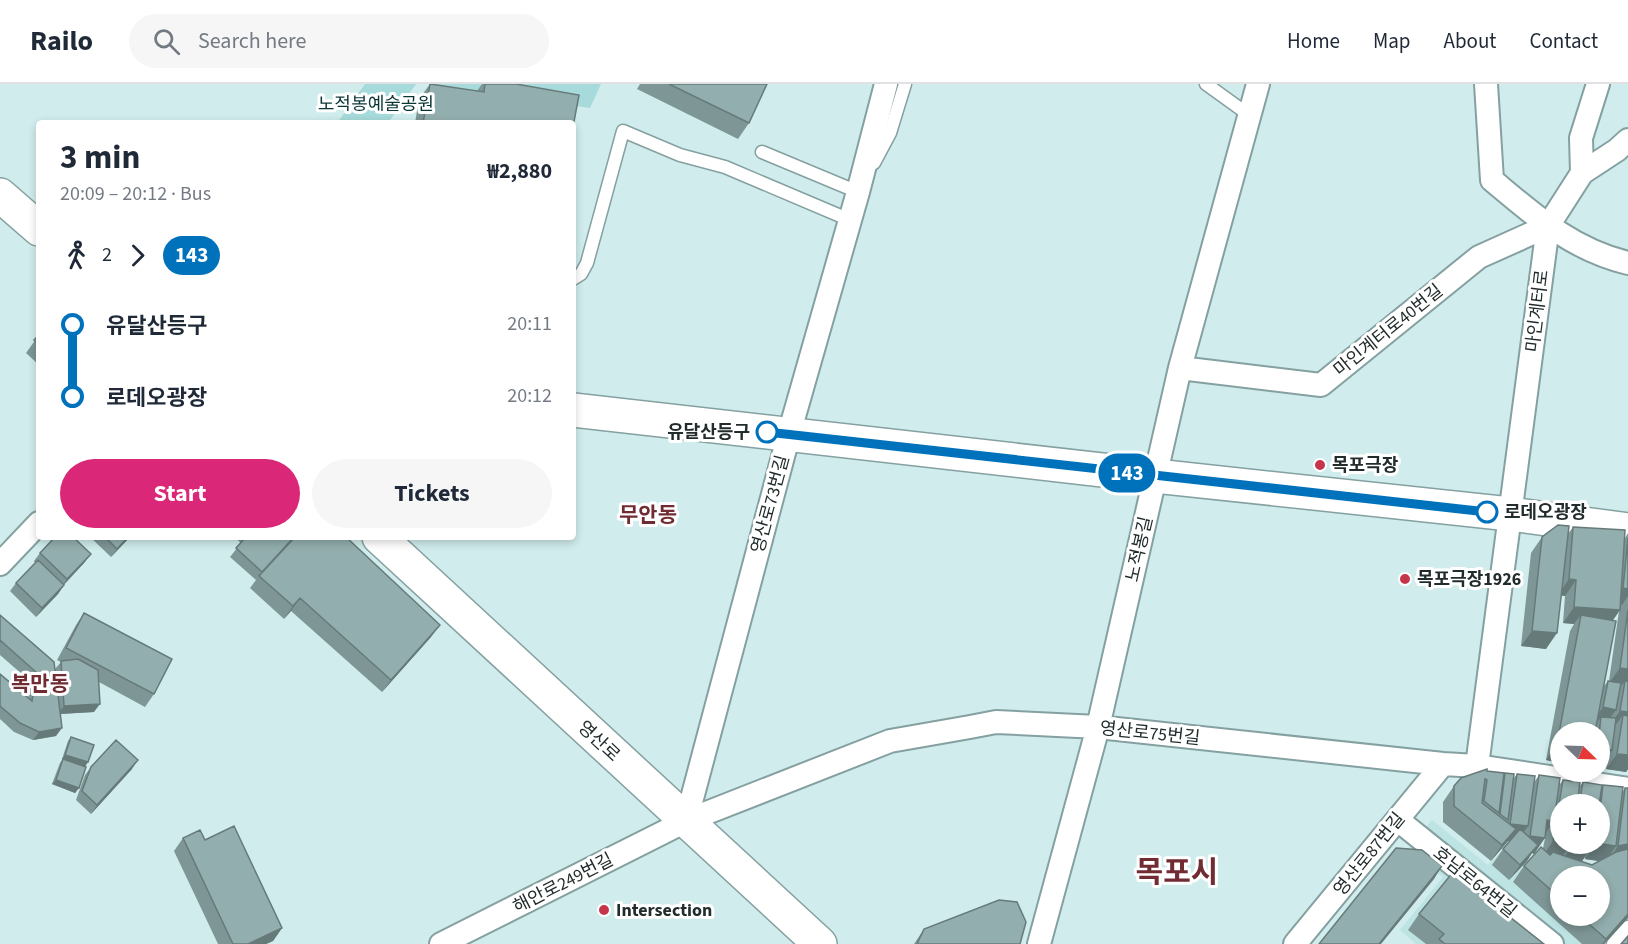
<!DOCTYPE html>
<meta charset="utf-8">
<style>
:root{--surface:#fff;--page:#f6f6f7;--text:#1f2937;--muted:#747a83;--line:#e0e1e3;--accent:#db2777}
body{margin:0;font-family:"Source Sans 3","Noto Sans KR",sans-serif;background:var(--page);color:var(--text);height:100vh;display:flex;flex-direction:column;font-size:22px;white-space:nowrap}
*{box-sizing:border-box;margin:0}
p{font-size:20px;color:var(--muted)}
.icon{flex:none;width:33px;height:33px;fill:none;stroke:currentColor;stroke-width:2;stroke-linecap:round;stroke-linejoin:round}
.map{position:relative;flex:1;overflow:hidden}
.panel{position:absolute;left:36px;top:36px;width:540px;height:420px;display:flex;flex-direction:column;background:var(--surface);border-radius:6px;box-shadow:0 3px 9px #0003}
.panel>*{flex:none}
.badge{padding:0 12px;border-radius:20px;font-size:21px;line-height:39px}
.needle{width:39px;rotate:113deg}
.buttons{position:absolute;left:1550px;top:638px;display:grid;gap:12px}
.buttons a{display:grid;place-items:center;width:60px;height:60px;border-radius:50%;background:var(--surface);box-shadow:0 3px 9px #0003;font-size:30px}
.map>.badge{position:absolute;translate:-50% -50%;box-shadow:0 0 0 3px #fff}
.legs{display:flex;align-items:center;gap:9px;height:66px;padding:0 24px;font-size:20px}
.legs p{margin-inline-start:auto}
.overview{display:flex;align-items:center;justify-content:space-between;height:102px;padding:0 24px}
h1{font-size:33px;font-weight:700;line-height:45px}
.button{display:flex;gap:12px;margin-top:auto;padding:12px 24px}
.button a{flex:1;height:69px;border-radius:36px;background:var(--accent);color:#fff;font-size:24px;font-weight:700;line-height:69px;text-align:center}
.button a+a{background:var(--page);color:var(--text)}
ul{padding:0 24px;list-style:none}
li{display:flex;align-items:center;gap:21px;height:72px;font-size:22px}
li i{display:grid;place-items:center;width:9px;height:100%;margin:0 8px;background:currentColor}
li i::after{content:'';width:15px;height:15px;margin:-8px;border:4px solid;border-radius:50%;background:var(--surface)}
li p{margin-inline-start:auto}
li:first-child i{background:linear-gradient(#0000 50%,currentColor 0)}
li:last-child i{background:linear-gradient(currentColor 50%,#0000 0)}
header{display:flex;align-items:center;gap:36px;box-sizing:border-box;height:84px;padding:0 30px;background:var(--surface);border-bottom:2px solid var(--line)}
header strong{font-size:28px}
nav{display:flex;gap:33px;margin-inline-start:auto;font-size:21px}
.search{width:420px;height:54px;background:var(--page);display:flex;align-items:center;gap:15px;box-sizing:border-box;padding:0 21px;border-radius:33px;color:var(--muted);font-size:22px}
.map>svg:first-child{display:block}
.built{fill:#bde3e3;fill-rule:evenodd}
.green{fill:#a7dada}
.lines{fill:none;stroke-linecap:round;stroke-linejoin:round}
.lane-casing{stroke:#85a0a0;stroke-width:15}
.street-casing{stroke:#85a0a0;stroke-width:26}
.secondary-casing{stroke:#85a0a0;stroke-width:36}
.lane{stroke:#fff;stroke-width:12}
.street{stroke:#fff;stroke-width:22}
.secondary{stroke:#fff;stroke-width:33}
.wall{fill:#7e9696;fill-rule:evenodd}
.shaded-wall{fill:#677a7a}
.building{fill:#93aeae;stroke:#677a7a;stroke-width:1.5}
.line-1-casing{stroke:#fff;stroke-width:14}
.line-1{stroke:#0072bc;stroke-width:9}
.stop-1-dot{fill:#fff;stroke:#0072bc;stroke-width:3}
.poi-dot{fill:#c5354c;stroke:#fff;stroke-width:2}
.labels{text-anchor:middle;stroke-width:6;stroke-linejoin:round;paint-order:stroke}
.park-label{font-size:18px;fill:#093535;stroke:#fff}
.street-label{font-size:18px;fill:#222c2c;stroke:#fff}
.stop-label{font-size:18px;font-weight:bold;fill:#222c2c;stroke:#fff;text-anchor:end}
.poi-label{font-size:18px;font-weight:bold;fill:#222c2c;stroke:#fff;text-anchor:start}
.quarter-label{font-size:21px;font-weight:bold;fill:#712b32;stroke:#fff}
.town-label{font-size:30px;font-weight:bold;fill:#712b32;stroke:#fff}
</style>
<header>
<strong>Railo</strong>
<div class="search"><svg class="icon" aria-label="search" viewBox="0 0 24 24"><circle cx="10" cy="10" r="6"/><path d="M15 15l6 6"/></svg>Search here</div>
<nav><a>Home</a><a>Map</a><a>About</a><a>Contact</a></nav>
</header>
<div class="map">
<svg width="1628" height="860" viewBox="0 0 1628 860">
<rect width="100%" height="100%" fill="#d0ecec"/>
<path class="built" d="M1432,736l56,45 22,-22 9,10 12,5 73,7 24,-4v83h-212l-16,-14 43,-53 -35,-28zM1560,792h39v39h-39z"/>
<path class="green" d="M365,0h51l-28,39h-51z
M432,0h169l-11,24z"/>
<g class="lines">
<g class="lane-casing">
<path id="lane" d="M1206,0l43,31
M762,68l96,40 1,-3
M874,79l16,-30 15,-49
M573,195l8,-5 6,-11 36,-132 57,24 45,12 125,53
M1613,860l15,-17"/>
</g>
<g class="street-casing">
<path id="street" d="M1486,0l6,96c43,36 79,69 136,83
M1582,89l-1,-35 17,-54
M1180,284l141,17 158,-128 69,-31
M0,480l39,-41
M1477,682l71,-540 34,-53 35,-23 11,-10
M1398,736l154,124
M686,737l103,-387 69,-242 28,-108
M441,860l245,-123 204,-80 80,-14 26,-5 102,5 345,37 34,2 151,23
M1039,860l59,-217 82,-359 78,-284
M1295,860l148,-180"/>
</g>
<g class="secondary-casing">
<path id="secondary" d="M0,111l39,34
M573,326l582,66 355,38 118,16
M379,453l441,407"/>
</g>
<use href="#lane" class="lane"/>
<use href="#street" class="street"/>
<use href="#secondary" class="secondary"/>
</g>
<path class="wall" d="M430,0l47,7 5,-7h34l57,39h-158l4,-24z
M640,0h127l-18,39 -11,16 -101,-50z
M39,251v30l-13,-12z
M1573,443l52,11 3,-5v236l-2,3 -20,-3 2,-14 -7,11 -2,-1v-33h-39v31l-14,-3 24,-129 4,-7 -11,-1 2,-27 -4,-1 -15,54 -25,-3 10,-93 11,-16 26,-3zM1619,527l-10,70h-1l-4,5 8,-65z
M90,453h40l-19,20z
M234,453h112l85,100 -49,55 -91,-81 -7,8 -34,-31 6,-8 -26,-23 11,-14z
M40,469l45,9 -21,23 -6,9 -22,23 -26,-26 6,-8 19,-20 -1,-2z
M84,529l70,81 -9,13 -46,-25 -5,30 -33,2 -5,22 -23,4 -19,-8 -14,-13v-45l28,24 3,-16 -31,-27v-40l56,63 -1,-9 6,-7 -4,-2 19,-35z
M71,653l14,30 -6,21 -4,5 -23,-9 8,-21 3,-4h-1l6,-18z
M91,683l41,2 -41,45 -15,-14 9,-25z
M1487,687l17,4 1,-2 8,6 4,-5 18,7 4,-6 21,9 3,-4 16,7 4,-5 18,6 2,-3 19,8 3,-5 3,130 -24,26h-22l-69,-62 11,-16 19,-18 3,-14 -12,20 -2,-1 -5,8 -18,19 -17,-15 11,-16 7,-8h-2l-17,20 -48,-39v-20l11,-16zM1560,720h39v39h-39zM1585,773v2l15,2 -8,4 -12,-4h2zM1560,792l39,39h-39z
M183,754l22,2 77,88 -9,13 -7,3h-48l-44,-93z
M1419,830l125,30h-118l-18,-14z
M924,845l96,15h-106z"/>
<path class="shaded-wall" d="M128,453h2l-19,20 6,-8z
M91,470l-6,8 -24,25 6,-8z
M1569,495l7,1 -11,16 -7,-1z
M64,501l-6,9 -22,23 6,-9z
M1623,504l5,1v7l-6,9 -11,-1z
M300,514l-9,13 -7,8 9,-13z
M1574,523l46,3 -11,16 -28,-11 -7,9 -11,-1z
M440,541l-9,12 -49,55 9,-12z
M1532,547l25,2 -11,16 -25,-3z
M1620,584l8,1v17l-3,-5 -3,4 -13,-2z
M100,620l-6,8 -36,2 6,-8z
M1603,623l13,3 -11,15 -4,-8 -5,7 -4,-1z
M1620,627l8,1v17l-5,-14 -9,12 -5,-1z
M62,644l-6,8 -23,4 6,-8z
M1557,660l3,1v18l-14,-3z
M1599,664l13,2 -11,16 -2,-1z
M1617,670l11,1v14l-2,3 -20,-3z
M65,671l23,7 -3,5 -23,-8z
M138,676l-6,9 -41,45 6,-9z
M56,696l23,8 -4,5 -23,-9z
M1547,736l7,1 -11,16z
M1510,740l18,2 -11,16 -9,-1 -17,20 11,-16z
M1530,752l15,2 -11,16 -2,-1 -5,8 -18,19 11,-15 -1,-13z
M1553,757l7,1v1l11,1 -11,16 -18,-3z
M1574,759l19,2 -11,16 -19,-2z
M1596,759l20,3 -11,16 -20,-3z
M1628,760v13l-21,5 11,-16z
M1442,782l-8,13 -53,65h-2z
M1628,830v4l-24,26h-2z
M282,844l-9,13 -7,3h-18z"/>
<path class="building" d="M430,0l54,8 1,-8h31l63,11 -6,32v-4h-150z
M669,0h98l-18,39z
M39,251v10l-5,-5z
M1558,441l11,1 -12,107 -25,-2 10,-94z
M1573,443l52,3 -5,80 -46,-3 2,-27 -7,-1z
M55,453h18l18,17 -24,25 -27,-26z
M105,453h23l-11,12z
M246,453h48l-32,35 -26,-24z
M295,453h51l94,88 -49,55 -91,-82 -7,8 -34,-30z
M1628,454v51l-5,-1z
M38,476l26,25 -22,23 -26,-25z
M1628,526v59l-8,-1z
M84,529l88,46 -18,35 -88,-46z
M0,531l54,47 8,66 -23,4 -19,-9 -20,-17v-32l32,27 5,-28 -36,-32 -1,1z
M1581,531l35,6 -21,111h-35v13l-3,-1z
M78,575l20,11 2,34 -36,2 -3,-45z
M1608,597l13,2 -5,27 -13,-3z
M1625,597h3v31l-8,-1z
M1623,631l5,1v39l-11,-1z
M1601,633l15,1 -4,32 -13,-2v-14z
M71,653l23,8 -6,17 -23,-7z
M116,656l22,20 -41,45 -15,-14 9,-24z
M63,675l23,8 -7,21 -23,-8z
M1487,685v2l17,2 -5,40 -15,-12 3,-21 -2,-1 -3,24 34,26 -14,16 -48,-39v-20l7,-8z
M1505,689l9,1 -6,46 -8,-6z
M1517,690l18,2 -7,50 -18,-2z
M1539,691l21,3 -6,43 -7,-1 -2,18 -15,-2z
M1563,696l17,2 -3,22h-17v38l-7,-1z
M1583,698l19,3 -3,20 -20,-1z
M1603,701l20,2 -7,59 -20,-3h3v-24z
M1625,704h3v56l-10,2z
M234,742l48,102 -34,16h-15l-50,-106 17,-8 5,10z
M1520,745l18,16 -18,20 -17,-16z
M1574,759h19v2z
M1541,763l9,8 3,-3 39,13 24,-13 12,-3v65l-22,25 -27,-24h20v-39h-39v22l-36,-32z
M1396,764l26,2 20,16 -63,78h-60z
M1453,788l91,72h-99l-6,-5 5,-5 -25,-20z
M999,816l18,2 9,20 -6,22h-103l7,-15z
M1628,852v8h-7z"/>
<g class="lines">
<g class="line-1-casing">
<path id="line-1" d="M767,348l720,80"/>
</g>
<use href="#line-1" class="line-1"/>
</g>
<g class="stop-1-dot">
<circle cx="767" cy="348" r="10"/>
<circle cx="1487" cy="428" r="10"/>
</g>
<g class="poi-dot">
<circle cx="1320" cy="381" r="6"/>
<circle cx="1405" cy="495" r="6"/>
<circle cx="604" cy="826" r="6"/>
</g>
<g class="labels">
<g class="park-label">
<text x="376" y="26">노적봉예술공원</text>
</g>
<g class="street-label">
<text transform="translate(1537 227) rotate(-83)" y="6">마인계터로</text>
<text transform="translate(1388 246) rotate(-39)" y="6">마인계터로40번길</text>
<text transform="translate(770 420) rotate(-75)" y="6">영산로73번길</text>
<text transform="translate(1139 465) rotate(-77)" y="6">노적봉길</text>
<text transform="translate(1150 649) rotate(6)" y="6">영산로75번길</text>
<text transform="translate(599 657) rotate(43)" y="6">영산로</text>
<text transform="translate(1369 770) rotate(-51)" y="6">영산로87번길</text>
<text transform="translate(1475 798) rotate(39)" y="6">호남로64번길</text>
<text transform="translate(563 799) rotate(-27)" y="6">해안로249번길</text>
</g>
<g class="stop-label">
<text x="750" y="354">유달산등구</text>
<text x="1504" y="434" text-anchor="start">로데오광장</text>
</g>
<g class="poi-label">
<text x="1332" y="387">목포극장</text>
<text x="1417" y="501">목포극장1926</text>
<text x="616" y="832">Intersection</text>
</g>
<g class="quarter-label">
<text x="648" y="438">무안동</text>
<text x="40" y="607">복만동</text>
</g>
<g class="town-label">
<text x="1177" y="798">목포시</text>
</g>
</g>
</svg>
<div class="buttons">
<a><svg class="needle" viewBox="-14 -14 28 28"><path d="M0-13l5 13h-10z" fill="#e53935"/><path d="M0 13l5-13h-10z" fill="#747a83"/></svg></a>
<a>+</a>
<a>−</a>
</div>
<b class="badge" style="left:1127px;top:389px;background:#0072bc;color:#fff">143</b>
<section class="panel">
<div class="overview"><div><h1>3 min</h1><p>20:09 – 20:12 · Bus</p></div><b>₩2,880</b></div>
<div class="legs"><svg class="icon" aria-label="walk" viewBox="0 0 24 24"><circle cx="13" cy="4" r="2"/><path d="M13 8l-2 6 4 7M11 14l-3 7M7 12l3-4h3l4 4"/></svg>2<svg class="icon" aria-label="forward" viewBox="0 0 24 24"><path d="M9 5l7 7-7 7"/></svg><b class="badge" style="background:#0072bc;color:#fff">143</b></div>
<ul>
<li><i style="color:#0072bc"></i><b>유달산등구</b><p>20:11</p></li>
<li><i style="color:#0072bc"></i><b>로데오광장</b><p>20:12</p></li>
</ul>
<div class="button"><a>Start</a><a>Tickets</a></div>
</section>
</div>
